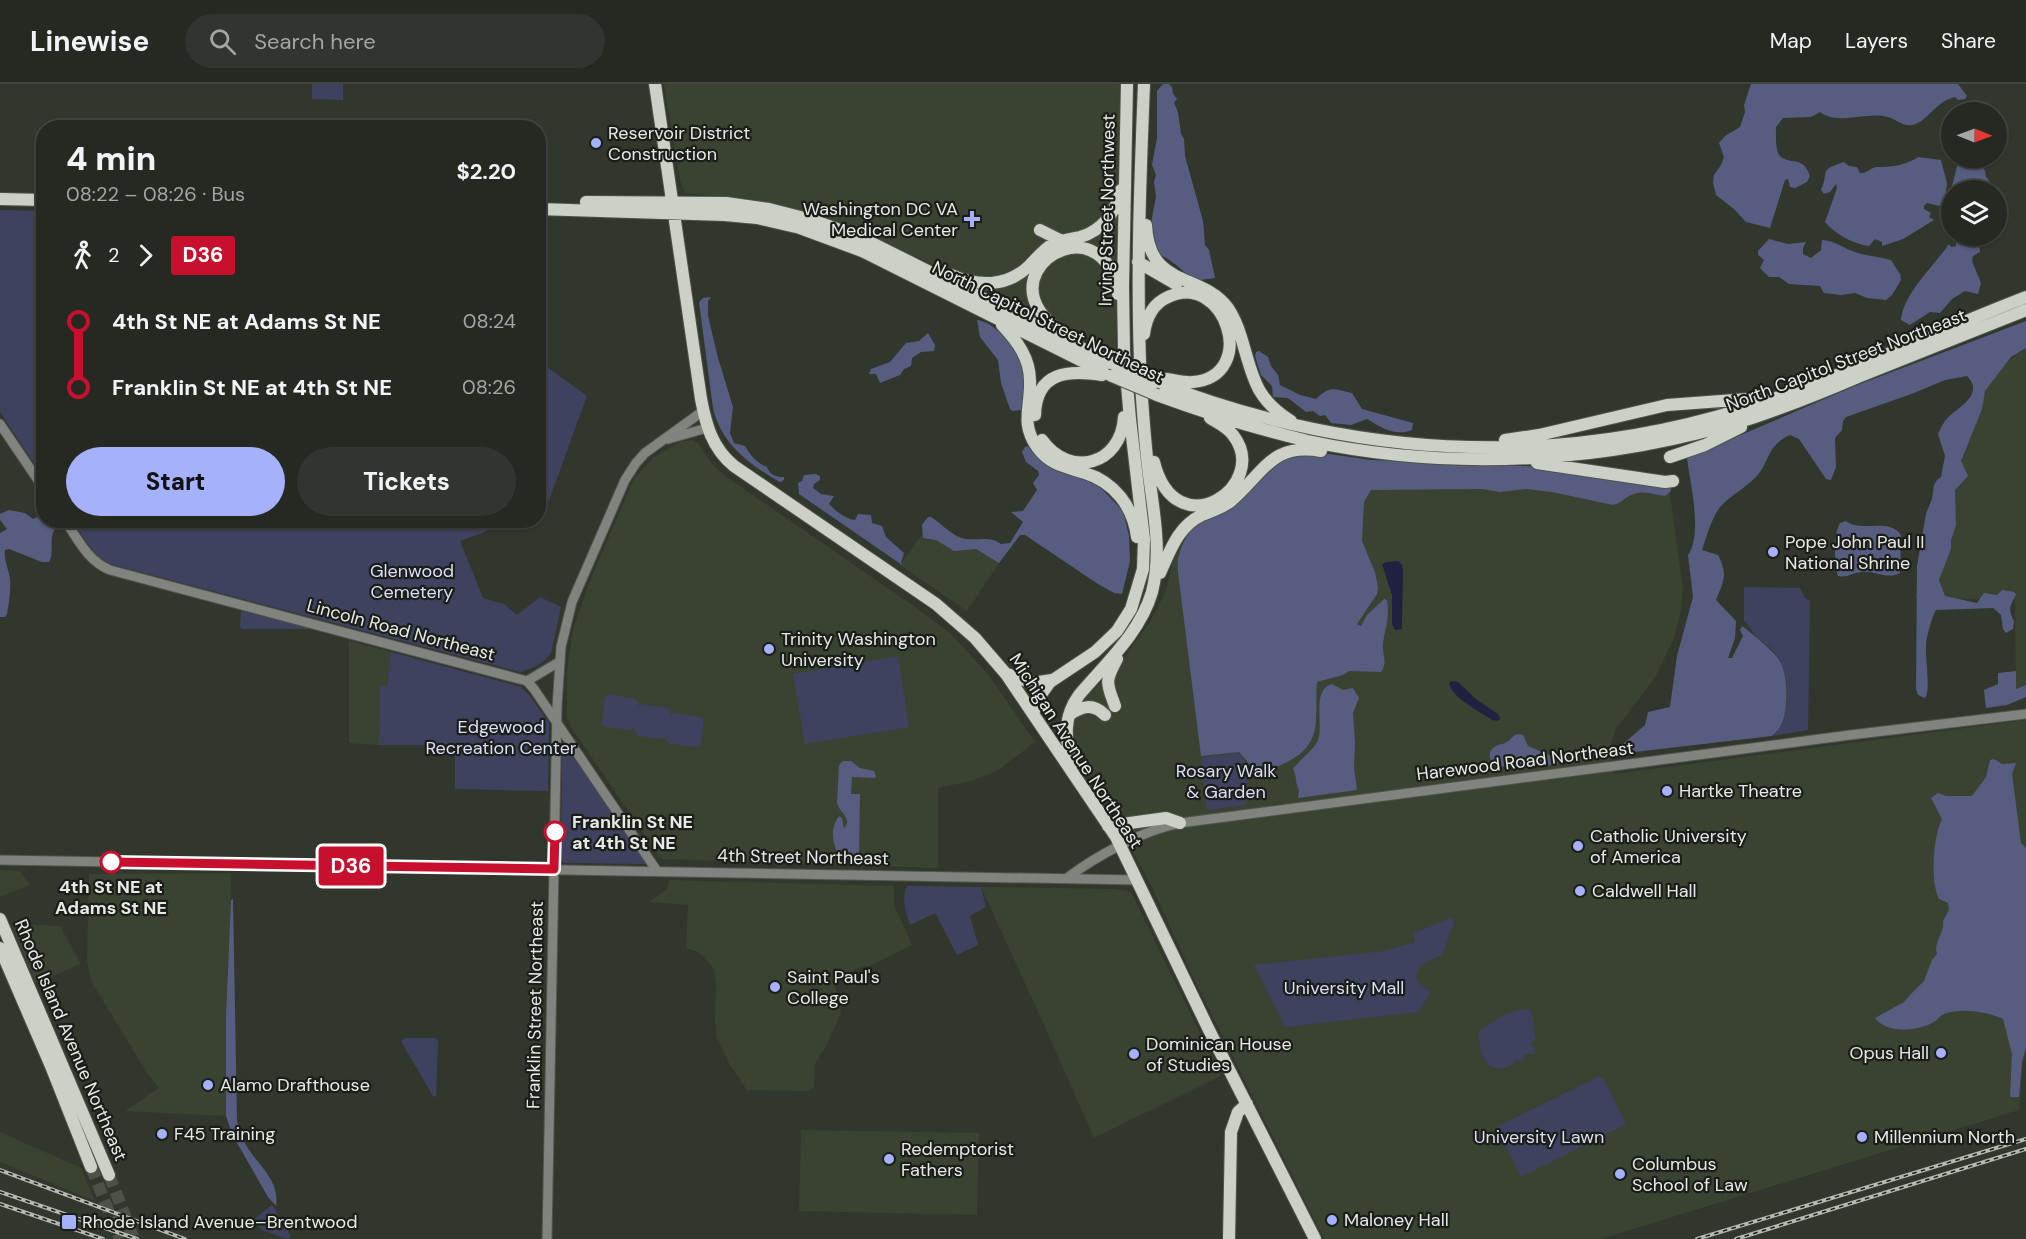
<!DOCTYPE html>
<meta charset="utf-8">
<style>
:root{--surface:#262922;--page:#32352f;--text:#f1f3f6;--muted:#a4a6a5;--line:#424540;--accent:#a6b1fc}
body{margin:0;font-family:"DM Sans",sans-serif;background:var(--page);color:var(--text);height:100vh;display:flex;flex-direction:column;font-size:22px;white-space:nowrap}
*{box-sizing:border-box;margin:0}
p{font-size:20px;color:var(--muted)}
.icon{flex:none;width:33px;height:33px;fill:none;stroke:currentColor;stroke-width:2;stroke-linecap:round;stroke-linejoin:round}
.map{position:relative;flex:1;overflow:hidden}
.sheet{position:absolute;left:36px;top:36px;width:510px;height:408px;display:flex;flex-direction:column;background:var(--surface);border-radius:24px;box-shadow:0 2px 4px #0004,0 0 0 2px var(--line)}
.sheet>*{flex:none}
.badge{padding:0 12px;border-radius:4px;font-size:21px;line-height:39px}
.needle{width:39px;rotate:91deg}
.fabs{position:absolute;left:1941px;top:18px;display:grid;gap:12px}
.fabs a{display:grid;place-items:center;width:66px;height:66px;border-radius:50%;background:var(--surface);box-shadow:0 2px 4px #0004,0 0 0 2px var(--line);font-size:30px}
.map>.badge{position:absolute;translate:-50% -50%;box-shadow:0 0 0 3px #fff}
.legs{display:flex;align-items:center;gap:9px;height:66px;padding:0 30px;font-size:20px}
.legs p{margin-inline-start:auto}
.summary{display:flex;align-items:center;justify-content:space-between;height:102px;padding:0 30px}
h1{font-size:33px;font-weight:800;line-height:45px}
.action{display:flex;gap:12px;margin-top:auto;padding:12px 30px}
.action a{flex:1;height:69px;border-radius:36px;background:var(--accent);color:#111;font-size:24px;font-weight:800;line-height:69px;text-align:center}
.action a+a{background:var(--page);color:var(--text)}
ul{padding:0 30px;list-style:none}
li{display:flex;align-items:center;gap:21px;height:66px;font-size:22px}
li i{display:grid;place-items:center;width:9px;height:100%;margin:0 8px;background:currentColor}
li i::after{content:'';width:15px;height:15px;margin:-8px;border:4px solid;border-radius:50%;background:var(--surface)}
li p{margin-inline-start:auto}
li:first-child i{background:linear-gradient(#0000 50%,currentColor 0)}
li:last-child i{background:linear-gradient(currentColor 50%,#0000 0)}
header{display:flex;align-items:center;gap:36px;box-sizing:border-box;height:84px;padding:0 30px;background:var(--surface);border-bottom:2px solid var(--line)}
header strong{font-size:28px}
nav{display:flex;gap:33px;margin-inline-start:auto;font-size:21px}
.search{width:420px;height:54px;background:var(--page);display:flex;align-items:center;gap:15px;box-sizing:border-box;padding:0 21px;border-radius:33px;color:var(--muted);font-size:22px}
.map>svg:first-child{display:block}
.built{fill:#3a4232}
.green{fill:#3e425f}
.forest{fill:#575d80}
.water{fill:#1e213f}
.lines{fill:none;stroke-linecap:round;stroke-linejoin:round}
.major-tunnel{stroke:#4d5248;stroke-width:12;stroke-dasharray:12 6;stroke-linecap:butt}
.minor-casing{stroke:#4f544a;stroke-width:11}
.major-casing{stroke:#4f544a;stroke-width:14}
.minor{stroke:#80837e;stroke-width:9}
.major{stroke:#cbd1c7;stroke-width:12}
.rail-casing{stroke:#b5b9b1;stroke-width:4}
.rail{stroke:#1b1d19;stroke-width:1.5;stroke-dasharray:4.5;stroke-linecap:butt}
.major-bridge-casing{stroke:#4f544a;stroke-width:14;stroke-linecap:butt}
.major-bridge{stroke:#cbd1c7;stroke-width:12}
.line-1-casing{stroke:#fff;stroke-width:14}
.line-1{stroke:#c8102e;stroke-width:9}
.poi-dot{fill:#a6b1fc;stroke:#1b1d19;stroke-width:2}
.stop-1-dot{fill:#fff;stroke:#c8102e;stroke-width:3}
.labels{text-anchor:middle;stroke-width:4.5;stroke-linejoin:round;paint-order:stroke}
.poi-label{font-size:18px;fill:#e7eae4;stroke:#1b1d19;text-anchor:start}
.street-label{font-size:18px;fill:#e7eae4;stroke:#1b1d19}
.park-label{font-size:18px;fill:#dadff8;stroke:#1b1d19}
.stop-label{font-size:18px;font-weight:bold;fill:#e7eae4;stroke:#1b1d19;text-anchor:start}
</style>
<header>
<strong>Linewise</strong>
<div class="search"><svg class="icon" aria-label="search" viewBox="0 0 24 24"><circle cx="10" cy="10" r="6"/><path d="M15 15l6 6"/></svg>Search here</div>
<nav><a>Map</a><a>Layers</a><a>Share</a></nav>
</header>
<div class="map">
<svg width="2026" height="1155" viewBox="0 0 2026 1155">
<rect width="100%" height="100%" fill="#32372d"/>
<path class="built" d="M664,0h456l-4,267 -256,-121 -68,-22 -47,-9 -60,-6 -5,-13z
M2026,264v337l-10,4 -1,-89 -100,-2 13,-74 25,-65v-31l48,-62z
M692,356l6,3 14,21 12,11 194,134 33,25 36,39 48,69 -38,29 -26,10 -33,7v80l-277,-9 -90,-132 -4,-9v-46l6,-43 18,-51 43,-99 20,-22 26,-15z
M1257,395l412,9 14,100 -2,23 -6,25 -19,40 -40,53 -5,14v17l3,14 412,-54v334l-3,8 -4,48 -418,129h-277l-130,-260 -43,-94 -63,-113 -11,-17 -4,-16 1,-22 8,-16 41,-42 25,-34 9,-16 9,-18 9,-41 8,-14z
M925,446l82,21 -40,60 -67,-46z
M349,557l42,11 -4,34 -7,1 -1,58 -30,-2z
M0,786l20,1 10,14 -30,12z
M231,789l-3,243 -103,-5 34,-23 -12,-15 -56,-92 -4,-19 2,-88z
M670,796l224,6v19l18,40 -42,21h-6l-17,7 -9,4 -4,6 6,20 1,10 -15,33 -11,18 -1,23 -5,4 -62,-1 -17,-25 -13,-27 -2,-16 1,-39 -2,-13 -10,-14 -9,-5 -9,-3 2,-43 -39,-3 17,-12z
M981,803l135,2 15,3 90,184 -127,62 -49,-111z
M16,840l44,2 21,38 -46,19 -23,-57z
M801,1046l178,3 -2,82 -178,-4z
M0,1048l81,36 14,33 -95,-39z"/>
<path class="green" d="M312,0h31v16l-31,-1z
M0,126l43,1v266l-43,-65z
M539,277l48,35 -42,115 -7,-1z
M73,437h424l-12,11 -25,9 23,57 21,6 13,11 23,-18 21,10 -10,46c-8,12 -19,15 -31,19l-406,-107c-21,-7 -30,-28 -41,-44z
M1744,503l56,1 5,10 5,3 -2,129 -36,6c19,-19 19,-55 6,-78 -6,-11 -16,-14 -23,-23 -4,-5 -6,-10 -11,-14z
M241,527l67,16 1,2h-67l-2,-2z
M391,568l130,35 8,8 20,28 -1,68 -93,-2v-44h-76l1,-59h7z
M898,572l11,71 -104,17 -12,-70z
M609,610l27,5 3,7 3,-2 26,4 3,7 3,-2 26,4 4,3 -3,24 -4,3 -27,-3 -3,-3v-5l-3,3 -26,-3 -3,-4v-4l-4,2 -26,-3 -3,-4 3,-25z
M565,662l7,8 74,110 -82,-1 -3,-2 1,-113z
M1238,669l13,16 -4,7 -1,29 -39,5 -6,-53z
M907,802l74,1 5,20 -16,9 8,29 -21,10 -22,-42 -25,12c-4,-14 -9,-26 -3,-39z
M1452,833l2,6 -12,32 -21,10 -5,12 4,8 10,7 -11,20 -134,15 -31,-62 130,-14 31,-9 -2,-8z
M1524,925l7,1 5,30 -5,2 6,12h-13v6l-11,1v4c-4,1 -11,4 -15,4 -16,-2 -20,-26 -19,-38l26,-17z
M405,954h30l3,2 -2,57 -3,-1 -31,-53v-3z
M1598,993l6,2 22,45 -105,53 -25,-50z
M272,1121l3,4 16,28 -4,2 -25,-9 -9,-10z"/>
<path class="forest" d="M1163,0h6l3,3 1,7 4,5 -3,4 4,9 3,22 3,5 1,17 18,65 2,24 4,5 6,28 -15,2 -13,-4c-4,-8 -21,-18 -29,-23l-7,-30 5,-26 -2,-15 2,-7 -4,-10 5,-27v-47z
M1751,0h207l9,12 -2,3 -7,1 -3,-3c-19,4 -27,24 -42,28 -12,2 -18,-8 -30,-9 -20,-3 -46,9 -63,-4l-9,5 -28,1 -7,9c0,7 -1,24 4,29 11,10 22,-2 30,20l-3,6 -12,6 -5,-1 -2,-8 -3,1 -15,48 -24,-6 -12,-13 -18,-14 -3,-12 1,-8 7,-10 3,-8 -5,-14 6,-7 15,-9 5,-15 -1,-7z
M1918,73l23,3 6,23 -3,24 -17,-4 -3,3v3l7,4 -2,4 5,3 -31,19 -21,7v-4l-7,-3 -6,7c-16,-2 -34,-12 -44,-24l12,-34 -1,-4 -6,8 -6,2 -3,-4c9,-20 -4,-19 23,-28l5,4 8,1 3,6h3c5,-1 8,-5 13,-6 15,0 29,-1 42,-10z
M1959,74l20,1 6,12 1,6 3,3 -1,5 -7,5h-29l-1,20 -4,2v-5z
M1956,152h22l2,16 -7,4 -1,5 9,22 -3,11 -13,-3 -13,8 -12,14 -10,-1 -20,13 -9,-5c2,-26 33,-54 48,-76l2,3 5,-1z
M1769,155l19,5 18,-2 -3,6v6l8,4 10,-8 1,-10c12,0 24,10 36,13 10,3 22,4 33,7l9,14 1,6 -9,15 -6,5 -19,-2 -12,-5 -14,2 -17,-2 -4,-7 -31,-2 -10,-7h-10l-9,-9 4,-8 -6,-5v-4z
M711,213l-3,4v15l10,42 15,49 -3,26 4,10 11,3c4,8 13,18 22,21 2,7 10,11 17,10v3l-4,2c-30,-17 -59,-38 -67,-74l-14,-106 4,-4z
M977,236c8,1 15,6 21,11 28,23 29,46 23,79l-9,1 -2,-2 -9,-26 -3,-23 -18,-23z
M2026,237v27l-15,9 -26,34 -3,18 -21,52 7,15 -13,14 1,35 -5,15v9l-12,31 6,16 32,7 7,-10 13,2 5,-5 12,2 2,2c-5,11 -9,15 -2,27l-1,8 -7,4 -3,-4 -2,-14 -8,-7 -57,2c-4,7 -10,28 -10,36 -1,13 5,44 -1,52l-7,-3 -2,-6 1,-123 9,-52 6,-15 2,-14 3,-5 4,-3 4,-21 -7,-22c2,-4 4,-9 7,-13 7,-11 42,-25 22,-45l-22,4 -31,13 -68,24 -3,4 -1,9 -7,8 1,29 -5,13 -5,-1 -27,-40 -9,-4c-24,11 -19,25 -34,42 -11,11 -26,19 -36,30 -9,12 -13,29 -18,43l16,5c10,20 6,25 -2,45l20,21 -1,17 -7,20h4l11,-22 -3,-6 2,-4c6,4 31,25 35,31 12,14 12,52 4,68 -2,4 -6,8 -9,11l-146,17 -3,-9 22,-19 3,-13 22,-5 7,-51 16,-59 -5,-42c15,-21 2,-72 -1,-97l168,-72z
M928,249l7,12 -1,6 -13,1 -9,6 -1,8 -7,3 -4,6 -20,8 -4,-9h-7l2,-5 19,-7 16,-19 13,-2z
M1259,267l9,6 3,9 7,9 2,10 20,10 16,4c14,-14 18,-10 36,-6l10,16 51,14 -1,7c-17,7 -31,-3 -45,-11l-16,6 -20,-2 -6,-8 -5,1 -7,-5 -7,1 -18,-14 -15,-1 -1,-11 -11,-11 -6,-19 1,-4z
M1029,362l10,12 18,13 40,13 26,27 6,25 1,25 -8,33 -8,-1 -16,-9 -73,-49h-5l-21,28 -23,-14 -22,2 -18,-11 -13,-2 -1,-13 6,-8h3c10,6 17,15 28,20 14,6 30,-3 42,7l9,-1 13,-21 -12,-10 12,-1 14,-21 -4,-7 6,-8 -1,-4 -12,-9 -4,-10 3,-5z
M1315,368l56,8 176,7 123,19 1,5 -6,5c-13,-2 -26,-8 -39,2 -6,4 -6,5 -13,7l-61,-13 -26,-3 -26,3 -18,-3 -111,1 -7,12 -2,39 13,31 3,15 -1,7 -20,30 4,2 6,-11 17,-16 3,1c3,20 -2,26 -4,44 -1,11 5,19 -2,28l-32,-1 -6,4 -26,7c-3,30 7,58 -23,76 -11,7 -23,11 -34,18l-21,-24 -38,4 -23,-184c-2,-16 5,-33 16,-45l80,-66z
M815,390l5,2v4l-6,4 -1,4 8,6 13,2 -5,8c7,7 16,15 26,16l3,-6 13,1 1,8 10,3 4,11 18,16 -3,9 1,3 -103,-71 -1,-11 4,-2 2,-6z
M9,426l16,3 8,6 10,-4 1,5 7,1 4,8c-7,9 0,23 -6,33h-7l-33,-13 -4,1c-2,8 4,20 5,29 1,12 -1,23 -3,35l-2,3h-5v-84l7,-4 -7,-9v-6z
M1846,437c15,12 43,-4 55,14l-1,38c-13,7 -26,-3 -39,-1 -9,1 -14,6 -23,4 -4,-14 -5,-41 2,-53z
M2016,587v18l10,-4v12l-19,8 -21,3 -2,-18 14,-6v-11z
M1332,600l11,6 10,-2 6,10 -6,15 2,30 -1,25 3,22 -59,8 1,-8c-4,-7 -2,-14 -6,-21 7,-10 20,-18 25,-29 6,-17 -7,-50 14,-56z
M1517,650l6,1 5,11 30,13v5l-38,5 -13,-4 -8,3 -4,-6 -5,-3c-2,-12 6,-13 15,-16 5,-2 7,-7 12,-9z
M1994,675l8,5 14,-1 -4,11 9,69 5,5v199l-4,15 -3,35h-9l2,-43 -9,-35c-15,-7 -39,-11 -56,-6 -6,1 -9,7 -15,10 -16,8 -45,11 -57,-5l29,-16 8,-9 12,-12 8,-21 5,-6c-4,-11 8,-22 6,-33l6,-11 -1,-7 -9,-4c-9,-17 -6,-62 3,-80l-11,-21 7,-5 8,3h26l14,-19 4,-17z
M843,677h8l9,7 14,3 2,5 -1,2 -23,-1 -1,17h9l-1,63c-7,2 -14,5 -20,0 -6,-14 -10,-28 0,-41l3,2 2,11 3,-6c0,-10 -8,-11 -10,-20l2,-38z
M233,815l4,221c2,9 5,19 10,27 13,20 33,34 29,59l-8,-9 -36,-63 -6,-18v-99l5,-117z"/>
<path class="water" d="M1398,477l4,4 1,7 -1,53v4l-7,1 -3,-6v-29l-10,-31 5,-2z
M1451,597l7,1 19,18 21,14 2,5 -2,2 -6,-1c-14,-10 -37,-20 -43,-36z"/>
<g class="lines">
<path class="major-tunnel" d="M91,1083l29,72
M109,1091l25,64"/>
<g class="minor-casing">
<path id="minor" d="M0,340l44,65
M668,355l39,-11
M65,436c13,20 23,41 45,50l417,111 7,8 123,182
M527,597l32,-19
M0,776l1137,20
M1067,794c29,-22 77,-48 113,-55l670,-88 176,-21
M547,1155l10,-532 4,-60 11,-45 53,-122 11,-17 9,-10 58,-42"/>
</g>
<g class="major-casing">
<path id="major" d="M655,0c16,105 31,210 46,315 5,26 11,49 33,67l202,138 39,34 31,36 110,163 93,193 106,209
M0,115l44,1
M586,118l140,1 43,6 43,11 52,19 247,124
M538,125l187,6 32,3 43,10 62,23 250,125
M1146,141c3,64 55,47 82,83 6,9 10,19 13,29 12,39 13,61 50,84
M1040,146l22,11
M1138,178l38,22
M951,191c27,12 56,12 78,-9 8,-8 14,-16 24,-22 8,-4 18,-5 27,-7 22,-6 36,-25 41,-47
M1002,241c15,16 28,33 28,56 1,26 -10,42 7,66 13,18 29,20 48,26 29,9 48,33 52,64
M1064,250c-10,-7 -20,-15 -26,-26 -29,-52 68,-98 80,-14
M1144,250c2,-16 8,-30 24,-37 57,-27 92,79 25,85 -9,1 -18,-2 -27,-3
M1156,298c190,74 390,88 587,27 95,-30 189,-76 283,-112
M1157,311c49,18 100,34 151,46 147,31 301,22 444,-23 36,-12 71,-26 106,-41 56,-22 112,-45 168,-67
M1035,331c1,-44 34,-45 67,-40
M1042,356c28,39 79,25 82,-23
M1505,356l34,-5 128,-30 95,-7
M1670,373l35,-12 36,-18
M1154,378c22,88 118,23 79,-27 -6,-8 -15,-12 -23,-17
M1537,379l128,19 8,-1
M1160,489c10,-22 18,-47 42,-58 10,-4 20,-7 29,-14 32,-27 40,-59 90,-50
M1007,590l26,9 19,-3
M1115,622c-8,-23 -11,-23 2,-47
M1033,629l9,-20 8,-11 45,-30 22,-21 14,-22 12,-40 1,-30 -14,-120 -6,-67 -1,-66 4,-202
M1069,631c13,-9 24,-12 36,0
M1072,680c-7,-25 -9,-47 7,-69 27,-32 61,-62 73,-103 10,-39 2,-78 -3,-117 -4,-31 -6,-61 -8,-91 -5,-100 -1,-200 3,-300
M1108,742l58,-8 14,5
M0,835l109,256
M0,864l51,118 40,101
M1229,1155l2,-107 7,-20 9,-8"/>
</g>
<use href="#minor" class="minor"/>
<use href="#major" class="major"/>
<g class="rail-casing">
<path id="rail" d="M0,1086l185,69
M0,1108l137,47
M0,1120l103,35
M1697,1155l329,-100
M1736,1155l290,-90"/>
</g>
<use href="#rail" class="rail"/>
<g class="major-bridge-casing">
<path id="major-bridge" d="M1111,279l45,19
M1112,292l45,19"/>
</g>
<use href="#major-bridge" class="major-bridge"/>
</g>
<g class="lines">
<g class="line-1-casing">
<path id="line-1" d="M111,778l443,7 1,-37"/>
</g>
<use href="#line-1" class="line-1"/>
</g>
<g class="poi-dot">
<circle cx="596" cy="59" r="6"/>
<path d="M969 126h6v6h6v6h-6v6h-6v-6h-6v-6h6z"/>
<circle cx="1773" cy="468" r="6"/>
<circle cx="769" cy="565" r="6"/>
<circle cx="1667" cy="707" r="6"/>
<circle cx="1578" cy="762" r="6"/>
<circle cx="1580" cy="807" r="6"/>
<circle cx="775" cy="903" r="6"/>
<circle cx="1941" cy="969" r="6"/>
<circle cx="1134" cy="970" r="6"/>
<circle cx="208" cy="1001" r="6"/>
<circle cx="162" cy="1050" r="6"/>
<circle cx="1862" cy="1053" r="6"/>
<circle cx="889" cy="1075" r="6"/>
<circle cx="1620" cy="1090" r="6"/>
<circle cx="1332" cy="1136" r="6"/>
<rect x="61" y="1130" width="16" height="16" rx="3"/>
</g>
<g class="stop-1-dot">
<circle cx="555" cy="748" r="10"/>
<circle cx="111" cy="778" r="10"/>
</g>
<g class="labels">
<g class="poi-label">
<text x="608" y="55">Reservoir District<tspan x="608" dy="21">Construction</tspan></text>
<text x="958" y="131" text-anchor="end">Washington DC VA<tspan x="958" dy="21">Medical Center</tspan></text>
<text x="1785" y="464">Pope John Paul II<tspan x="1785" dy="21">National Shrine</tspan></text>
<text x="781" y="561">Trinity Washington<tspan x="781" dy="21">University</tspan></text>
<text x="1679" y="713">Hartke Theatre</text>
<text x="1590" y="758">Catholic University<tspan x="1590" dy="21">of America</tspan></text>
<text x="1592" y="813">Caldwell Hall</text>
<text x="787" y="899">Saint Paul's<tspan x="787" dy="21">College</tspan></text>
<text x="1146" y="966">Dominican House<tspan x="1146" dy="21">of Studies</tspan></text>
<text x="1929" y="975" text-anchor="end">Opus Hall</text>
<text x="220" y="1007">Alamo Drafthouse</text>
<text x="174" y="1056">F45 Training</text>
<text x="1874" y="1059">Millennium North</text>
<text x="901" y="1071">Redemptorist<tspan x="901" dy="21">Fathers</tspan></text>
<text x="1632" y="1086">Columbus<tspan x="1632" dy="21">School of Law</tspan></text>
<text x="1344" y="1142">Maloney Hall</text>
<text x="82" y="1144">Rhode Island Avenue–Brentwood</text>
</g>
<g class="street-label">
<text transform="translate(1107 126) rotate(-89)" y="6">Irving Street Northwest</text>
<text transform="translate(1048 238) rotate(26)" y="6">North Capitol Street Northeast</text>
<text transform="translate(1846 276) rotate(-21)" y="6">North Capitol Street Northeast</text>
<text transform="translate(401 546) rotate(15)" y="6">Lincoln Road Northeast</text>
<text transform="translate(1076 667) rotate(57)" y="6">Michigan Avenue Northeast</text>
<text transform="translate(1525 677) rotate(-7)" y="6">Harewood Road Northeast</text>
<text transform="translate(803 773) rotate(1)" y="6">4th Street Northeast</text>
<text transform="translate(535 921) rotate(-89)" y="6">Franklin Street Northeast</text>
<text transform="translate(71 956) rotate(67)" y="6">Rhode Island Avenue Northeast</text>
</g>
<g class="park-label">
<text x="412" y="493">Glenwood<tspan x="412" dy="21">Cemetery</tspan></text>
<text x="501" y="649">Edgewood<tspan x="501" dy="21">Recreation Center</tspan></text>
<text x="1226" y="693">Rosary Walk<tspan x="1226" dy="21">&amp; Garden</tspan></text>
<text x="1344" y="910">University Mall</text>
<text x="1539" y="1059">University Lawn</text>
</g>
<g class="stop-label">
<text x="572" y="744">Franklin St NE<tspan x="572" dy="21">at 4th St NE</tspan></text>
<text x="111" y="809" text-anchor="middle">4th St NE at<tspan x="111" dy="21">Adams St NE</tspan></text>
</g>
</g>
</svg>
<div class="fabs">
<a><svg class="needle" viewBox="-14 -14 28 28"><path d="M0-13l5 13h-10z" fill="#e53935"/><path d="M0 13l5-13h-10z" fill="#a4a6a5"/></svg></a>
<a><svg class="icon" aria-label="layers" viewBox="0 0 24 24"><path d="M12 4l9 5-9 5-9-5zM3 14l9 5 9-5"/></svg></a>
</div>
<b class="badge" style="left:351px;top:782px;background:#c8102e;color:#fff">D36</b>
<section class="sheet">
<div class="summary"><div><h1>4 min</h1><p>08:22 – 08:26 · Bus</p></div><b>$2.20</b></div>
<div class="legs"><svg class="icon" aria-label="walk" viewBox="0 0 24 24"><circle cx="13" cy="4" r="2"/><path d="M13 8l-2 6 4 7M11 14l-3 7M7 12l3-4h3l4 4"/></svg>2<svg class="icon" aria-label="forward" viewBox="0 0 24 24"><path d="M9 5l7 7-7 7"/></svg><b class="badge" style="background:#c8102e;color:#fff">D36</b></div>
<ul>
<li><i style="color:#c8102e"></i><b>4th St NE at Adams St NE</b><p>08:24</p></li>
<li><i style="color:#c8102e"></i><b>Franklin St NE at 4th St NE</b><p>08:26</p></li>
</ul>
<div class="action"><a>Start</a><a>Tickets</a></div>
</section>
</div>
